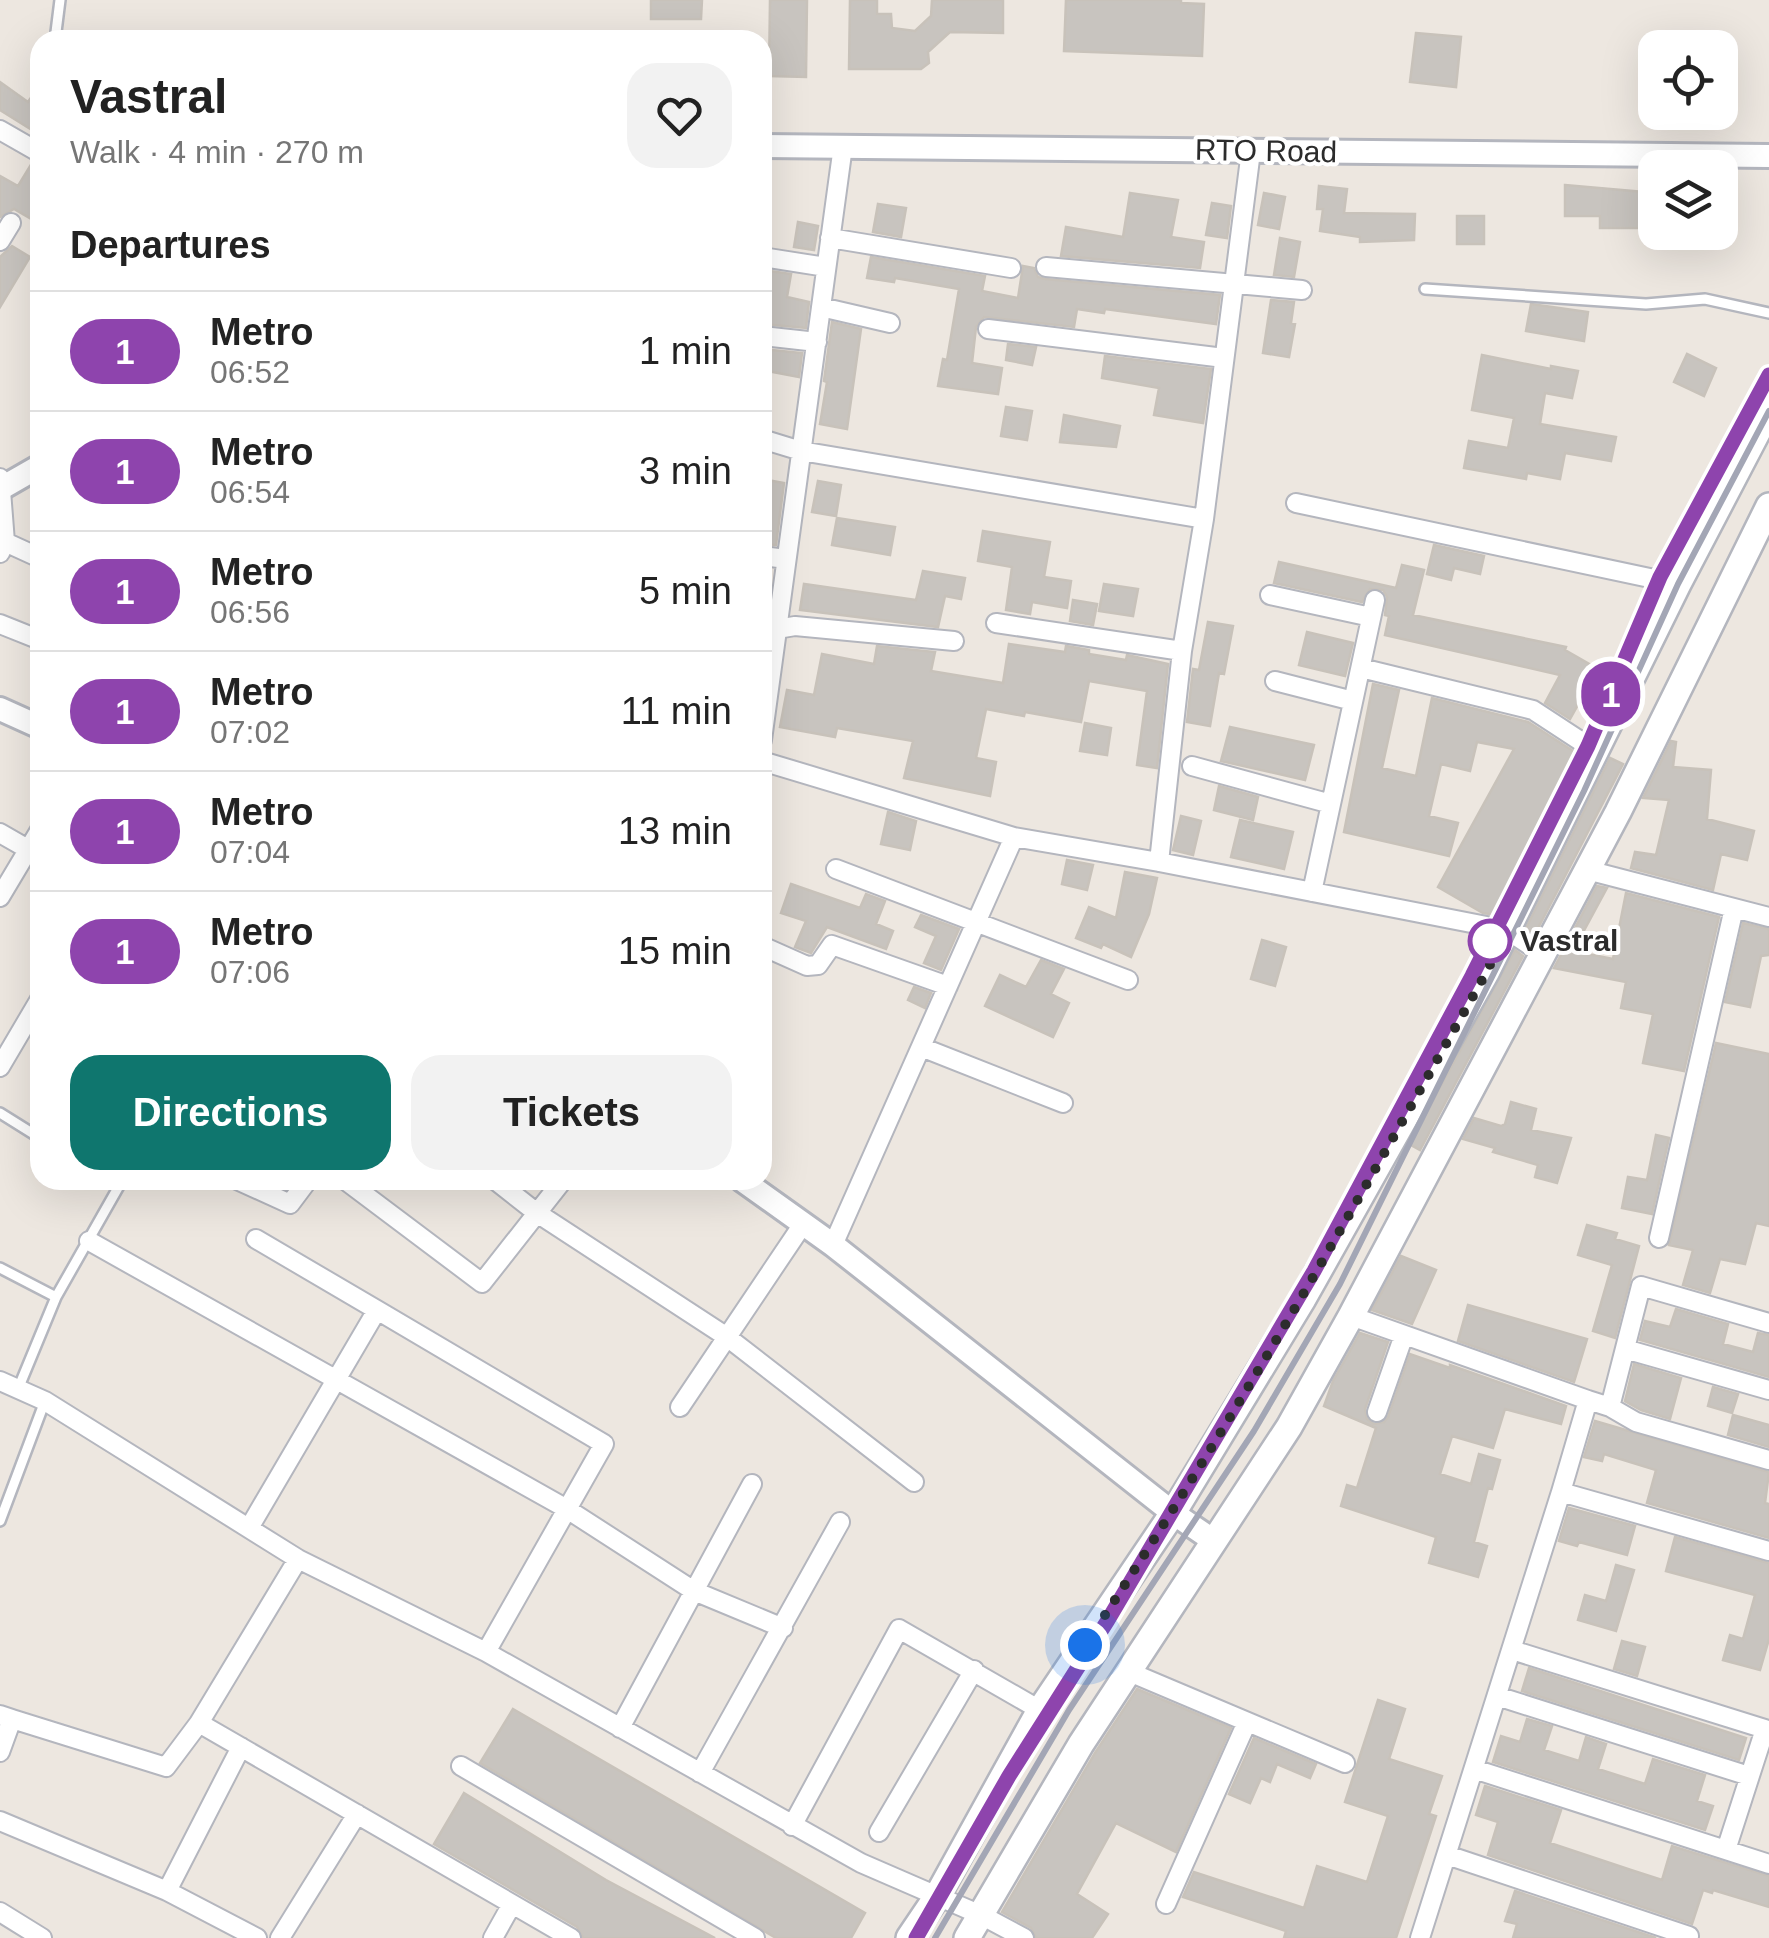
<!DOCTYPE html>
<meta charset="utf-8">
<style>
:root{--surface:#fff;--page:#f2f2f2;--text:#222;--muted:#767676;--line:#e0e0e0;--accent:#0f766e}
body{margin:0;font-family:Arial,sans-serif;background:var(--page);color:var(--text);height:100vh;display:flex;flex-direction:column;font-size:38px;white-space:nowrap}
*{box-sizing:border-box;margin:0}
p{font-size:32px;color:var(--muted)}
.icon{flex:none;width:55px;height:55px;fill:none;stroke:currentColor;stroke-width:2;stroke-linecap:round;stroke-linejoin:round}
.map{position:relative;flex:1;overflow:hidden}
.drawer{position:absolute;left:30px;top:30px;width:742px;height:1160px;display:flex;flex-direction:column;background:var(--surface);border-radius:30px;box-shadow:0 10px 40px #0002}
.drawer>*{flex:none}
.badge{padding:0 20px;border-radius:32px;font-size:35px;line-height:65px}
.fabs{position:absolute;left:1638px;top:30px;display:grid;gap:20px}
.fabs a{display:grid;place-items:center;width:100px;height:100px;border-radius:20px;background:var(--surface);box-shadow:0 10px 40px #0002;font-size:50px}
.you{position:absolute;width:50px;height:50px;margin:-25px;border:8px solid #fff;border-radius:50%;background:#1a73e8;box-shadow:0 0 0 15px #1a73e833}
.map>.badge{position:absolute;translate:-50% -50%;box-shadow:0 0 0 5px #fff}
h2{padding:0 40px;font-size:38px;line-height:90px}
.round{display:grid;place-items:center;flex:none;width:105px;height:105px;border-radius:30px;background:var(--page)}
.summary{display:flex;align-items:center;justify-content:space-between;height:170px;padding:0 40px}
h1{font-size:48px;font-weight:600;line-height:75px}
.action{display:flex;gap:20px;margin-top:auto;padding:20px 40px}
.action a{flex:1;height:115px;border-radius:30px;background:var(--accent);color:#fff;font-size:40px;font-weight:600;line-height:115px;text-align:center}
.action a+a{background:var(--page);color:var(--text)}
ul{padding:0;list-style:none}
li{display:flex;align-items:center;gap:30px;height:120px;padding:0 40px;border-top:2px solid var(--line)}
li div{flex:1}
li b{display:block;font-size:38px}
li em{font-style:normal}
li .badge{min-width:110px;font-weight:700;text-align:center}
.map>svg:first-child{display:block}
.building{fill:#c8c4bf;stroke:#c8c2ba;stroke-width:2.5}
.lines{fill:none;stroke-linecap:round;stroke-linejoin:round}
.service-casing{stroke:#b4b6be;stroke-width:14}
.minor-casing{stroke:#b4b6be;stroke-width:22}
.tertiary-casing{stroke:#b4b6be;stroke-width:28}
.secondary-casing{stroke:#b4b6be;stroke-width:30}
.service{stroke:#fff;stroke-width:9}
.minor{stroke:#fff;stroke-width:18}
.tertiary{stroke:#fff;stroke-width:22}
.secondary{stroke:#fff;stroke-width:25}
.rail{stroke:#a3a6b5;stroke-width:6}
.line-casing{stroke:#fff;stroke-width:22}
.line{stroke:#8e44ad;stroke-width:15}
.walk{stroke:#2c2c2c;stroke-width:10;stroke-dasharray:0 18}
.stop-dot{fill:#fff;stroke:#8e44ad;stroke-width:5}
.labels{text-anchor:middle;stroke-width:8;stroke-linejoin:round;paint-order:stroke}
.street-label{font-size:30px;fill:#2c2c2c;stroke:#fff}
.stop-label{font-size:30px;font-weight:bold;fill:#2c2c2c;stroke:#fff;text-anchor:start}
</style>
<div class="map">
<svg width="1769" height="1938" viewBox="0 0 1769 1938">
<rect width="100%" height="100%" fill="#ede7e0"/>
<path class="building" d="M651,0h51l-1,19h-50z
M770,0h37l-1,77 -37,-1z
M850,0h27v14h14l1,14 23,3 16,-15 1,-16h71v33l-53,-1 -22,20 1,11 -8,6h-72z
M1066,0h115v3l23,1 -2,52 -138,-5z
M1416,33l45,4 -5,50 -46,-5z
M0,82l28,20 2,-3 10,6v30l-40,-25z
M32,163l8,2v59l-26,-15 -14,8v-41l18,10z
M1565,185l90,8v35h-55v-12h-35z
M1319,186l28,3 -3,24 71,1 -1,26 -54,2v-5l-40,-6 3,-22h-6z
M1130,193l48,7 -7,37 33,5 -4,26 -139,-12 5,-29 57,10z
M1264,193l21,4 -6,32 -21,-4z
M1212,203l19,3 -4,32 -21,-3z
M878,204l28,4 -5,29 -28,-5z
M1457,216h27v28h-27z
M798,222l20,4 -4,24 -20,-3z
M1280,238l20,4 -6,35 -20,-2z
M12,246l18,11 -30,50v-50z
M871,257l114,19 -3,15 36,7 5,-32 11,2 4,9 7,2 175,16 -4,29 -111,-15 -1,4 -27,-4 -3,18 -90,-10 -8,10 -4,36 30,5 -4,26 -60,-8 5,-27 4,1 12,-71 -64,-11 -1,4 -27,-4z
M770,271l21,3 -4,23 22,5 -3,26 -44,-4v-29l3,1z
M1271,300l23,2 -3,21 4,1 -6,33 -26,-4z
M1531,304l57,8 -4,29 -58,-10z
M832,322l29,7 -14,100 -27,-5 7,-42 -3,-1z
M1008,344l28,3 -4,18 -26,-5z
M762,349l40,4 -3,24 -37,-7z
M1687,354l29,14 -12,28 -30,-14z
M1482,355l69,14v-3l27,5 -6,27 -27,-5 -5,31 76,13 -5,24 -46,-8 -5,26 -33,-6 -1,6 -62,-11 5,-27 39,7 6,-30 -42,-8z
M1105,356l106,13 -8,54 -49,-8 5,-27 -57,-10z
M1006,407l26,4 -5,29 -26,-4z
M1064,415l56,11 -4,21 -56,-5z
M762,479l22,4 -8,62 -14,-1 4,-36 -4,-1z
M818,481l23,4 -5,31 -24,-4z
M837,518l58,9 -5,28 -58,-10z
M983,531l67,11 -6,35 27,4 -4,27 -35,-6 -2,12 -24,-4 6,-43 -34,-6z
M1434,545l50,11 -4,18 -26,-6 -3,12 -24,-6z
M1279,562l117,26 6,-23 22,5 -11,45 153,32 -1,3 33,19 -28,50 -25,-16 15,-28 -175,-40 4,-19 -4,-1 2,-18 -4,-7 -13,-1 -8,13 -88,-19z
M923,571l42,7 -4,21 -16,-3 -7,31 -138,-17 4,-26 112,16z
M1104,584l34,5 -5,27 -34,-5z
M1073,600l24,4 -4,21 -23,-4z
M1208,622l25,4 -9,48 -5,-1 -9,53 -23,-4 6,-53 6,1z
M1307,632l46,11 -8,33 -46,-11z
M1009,644l56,8 1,-6 23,4v4l37,6 1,-5 41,9 -11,104 -20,-3 10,-74 -58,-10 -8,41 -56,-10 -1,4 -38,-7 -10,49 20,4 -6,34 -86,-18 9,-37 -76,-13 -2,9 -55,-10 7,-37 27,5 8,-41 52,10 3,-18 58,6 -4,19 72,12z
M1373,684l26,6 -17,78 34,8 16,-78 96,24 48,31 -80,162 -13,-2 -45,-26 76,-138 -37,-7 -7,29 -29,-7 -12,52 29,7 -9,33 -105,-24z
M1085,723l26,5 -4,27 -27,-4z
M1230,727l84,18 -9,35 -84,-19z
M1671,741l5,1 -3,25 38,3 -4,49 47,12 -7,29 -26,-6 -8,36 -82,-22 4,-16 21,3 13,-55 -26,-2z
M1610,758l13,6 -88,170 -9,-6z
M1219,786l39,11 -5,23 -39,-10z
M888,812l28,9 -6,29 -29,-6z
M1181,816l20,5 -8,34 -20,-5z
M1240,820l53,12 -9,37 -53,-12z
M1067,860l26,5 -6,25 -25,-6z
M1125,872l32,6 -8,36 -18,43 -28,-13 -2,4 -25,-10 13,-31 27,11z
M791,884l69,24 6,-14 19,7 -9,23 17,7 -7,18 -59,-22 -16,26 -16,-6 11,-26 -25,-8z
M1597,886l10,2 -34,63 40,8 13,-66 93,24 -35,154 -41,-8 10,-49 -32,-6 5,-26 -72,-14z
M921,915l38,14 -18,41 -17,-7 12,-27 -21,-9z
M1743,923l26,6v26l-8,1 -11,51 -25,-5z
M1262,940l24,7 -11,39 -24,-7z
M1515,950l8,6 -103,194 -11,-6z
M1041,960l23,9 -13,25 18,9 -16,34 -68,-31 15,-31 26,12z
M914,987l17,6 -6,15 -17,-8z
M1716,1043l53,11v172l-13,-3 -11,41 -25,-5 -10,34 -27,-8 10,-35 -24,-5z
M1511,1102l25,7 -5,21 40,8 -14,45 -22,-6 3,-12 -45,-13 2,-4 -32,-9 11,-21 27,8 4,-2z
M1656,1135l13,3 -17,76 -30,-6 6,-31 19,3z
M1587,1225l30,8 -2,6 24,7 -24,92 -22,-7 19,-66 -34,-10z
M1401,1256l35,14 -24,54 -40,-14z
M1468,1305l119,34 -13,43 -116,-41z
M1676,1309l52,15 -5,20 30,8 5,-19 11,2v42l-129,-37 5,-19 25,6z
M1360,1333l28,9 -23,67 2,10 7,5 10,-2 4,-5 22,-63 40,14v-3l116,41 -5,18 -56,-15 -12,39 -41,-12 -12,38 31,10 8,-30 21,6 -8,29 -4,-1 -14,54 13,4 -9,31 -49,-14 7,-26 -95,-31 6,-21 10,3 19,-60 -52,-22 9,-25z
M1634,1364l47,14 -11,41 -29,-9 -16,-9z
M1713,1387l25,7 -6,19 -24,-7z
M1733,1415l36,10v22l-41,-12z
M1595,1421l174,51 -4,31 4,1v34l-122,-35 9,-33 -52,-16 -2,7 -18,-4z
M1569,1508l66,18 -8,29 -48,-13 -2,4 -18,-5z
M1675,1537l94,26v76l-9,31 -37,-10 7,-25 13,4 12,-44 -89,-24z
M1616,1565l18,5 -18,61 -38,-11 7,-25 21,6z
M1622,1641l23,6 -8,29 -23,-7z
M1529,1668l217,70 -7,22 -217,-69z
M1137,1689l94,39 -55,124 -60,-29 -39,71 31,20 -16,24h-56l-5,-10 -29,-16 93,-159z
M1378,1700l27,9 -16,50 53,17 -13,38 7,2 -40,122h-112l2,-7 -103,-34 11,-25 110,36 13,-42 50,16 21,-66 -43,-14z
M513,1709l352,204 -14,25h-75l-296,-175z
M1527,1719l25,7 -8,24 35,11 7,-24 20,7 -8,25 47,15 8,-25 52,16 -8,26 16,5 -8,24 -212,-68 8,-26 19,6z
M1254,1738l62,26 -6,14 -33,-14 -7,18 -9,-4 -11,25 -21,-9z
M1485,1786l76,24 -11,33 81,27 31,10 10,-34 97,30v31l-56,-17 -1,3 -9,-3 -11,34 -204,-69 10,-33 -22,-7z
M464,1793l142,87 109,58h-132l-6,-11 -143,-83z
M1515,1891l141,47h-143l4,-14 -12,-3z"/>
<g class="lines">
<g class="service-casing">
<path id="service" d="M55,40l5,-40
M1425,289l221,15 59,-5 64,14
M0,1113l40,25
M0,1268l56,29
M18,1389l38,-92 63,-111 -10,-6
M0,1521l45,-120"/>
</g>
<g class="minor-casing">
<path id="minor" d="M0,130l40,23
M830,238l181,30
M0,241l11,-18
M762,257l64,10
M1046,267l256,23
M821,307l69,16
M988,329l236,29
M762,336l55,6
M762,439l39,12 403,68
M1296,503l382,81
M5,542l35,16
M0,553l5,-11 -5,-64
M762,556l24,3
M1270,595l101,22
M996,623l186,28
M0,624l40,16
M762,627l15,2 18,-3 159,15
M1361,668l172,42 55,36
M1275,681l78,20
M762,740l81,-594
M762,761l252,76 145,25 348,68 36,24
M1192,766l139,38
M0,833l40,23
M1159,862l23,-211 22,-132 47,-368
M836,869l292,111
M1587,870l182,47
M1312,892l63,-292
M0,897l40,-67
M762,946l45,20 11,-1 14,-20 116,41
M921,1047l142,56
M0,1067l40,-68
M237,1180l53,24 18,-24
M345,1180l137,103 81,-103
M495,1180l42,33 190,124 187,145
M1659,1238l75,-330
M256,1239l121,71
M89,1241l478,268 127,82 89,37
M833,1245l181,-408
M1351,1316l237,84 -27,92 208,59
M1625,1349l144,41
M0,1381l45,20 253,158 188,93 375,211 120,52 43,23
M1588,1400l22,7 31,-121 128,37
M680,1407l123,-183
M1610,1407l26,15 133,38
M1377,1412l27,-77
M249,1528l128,-218 227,134 -118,208
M298,1559l-99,164 372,215
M1512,1650l253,79 -39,121
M1127,1671l218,92
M1497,1696l252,80
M0,1715l12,4 -12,33
M12,1719l154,48 33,-44
M620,1728l132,-244
M241,1747l-74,144 90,47
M461,1766l294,172
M1474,1769l295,95
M700,1773l140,-251
M0,1821l167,70
M792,1826l107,-197 141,81
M879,1832l95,-162
M1447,1855l242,81
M1166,1904l81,-182
M0,1912l42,26
M280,1938l77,-124
M493,1938l19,-34
M1420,1938l141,-446"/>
</g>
<g class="tertiary-casing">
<path id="tertiary" d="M762,146l1007,10
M0,489l40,-23
M0,709l40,18
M742,1180l91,65 340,268 41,28"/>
</g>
<g class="secondary-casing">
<path id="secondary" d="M909,1938l27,-40 104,-188 133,-197 130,-214 183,-326 192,-389 91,-174
M967,1938l114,-194 208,-317 62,-111 267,-504 151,-306"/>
</g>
<use href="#service" class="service"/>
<use href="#minor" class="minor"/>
<use href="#tertiary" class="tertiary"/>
<use href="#secondary" class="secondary"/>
<path class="rail" d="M916,1938l93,-162 99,-156 206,-349 158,-295 116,-230 72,-169 109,-202
M935,1938l134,-228 185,-279 86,-147 244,-493 94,-207 91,-173"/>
</g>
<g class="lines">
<g class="line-casing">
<path id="line" d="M916,1938l93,-162 99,-156 206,-349 158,-295 116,-230 72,-169 109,-202"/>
</g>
<use href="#line" class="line"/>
<path class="walk" d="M1085,1645c147,-219 272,-443 401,-672l10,-21 -6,-11"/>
</g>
<circle class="stop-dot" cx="1490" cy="941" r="20"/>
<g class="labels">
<g class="street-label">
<text transform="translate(1266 151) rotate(1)" y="10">RTO Road</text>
</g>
<g class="stop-label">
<text x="1520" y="951">Vastral</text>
</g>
</g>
</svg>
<div class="fabs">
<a><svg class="icon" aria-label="locate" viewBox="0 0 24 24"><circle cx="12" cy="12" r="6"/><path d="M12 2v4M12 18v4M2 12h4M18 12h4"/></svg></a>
<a><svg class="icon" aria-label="layers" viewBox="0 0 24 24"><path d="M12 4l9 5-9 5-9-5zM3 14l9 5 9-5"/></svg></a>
</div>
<div class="you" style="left:1085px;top:1645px"></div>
<b class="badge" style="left:1611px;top:694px;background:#8e44ad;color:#fff">1</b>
<section class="drawer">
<div class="summary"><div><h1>Vastral</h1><p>Walk · 4 min · 270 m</p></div><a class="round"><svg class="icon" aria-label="heart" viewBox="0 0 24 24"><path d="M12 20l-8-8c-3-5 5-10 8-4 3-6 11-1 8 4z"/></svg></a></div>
<h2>Departures</h2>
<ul>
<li><span class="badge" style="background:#8e44ad;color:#fff">1</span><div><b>Metro</b><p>06:52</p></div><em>1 min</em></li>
<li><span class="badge" style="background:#8e44ad;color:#fff">1</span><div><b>Metro</b><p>06:54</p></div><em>3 min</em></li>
<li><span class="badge" style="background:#8e44ad;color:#fff">1</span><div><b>Metro</b><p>06:56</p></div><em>5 min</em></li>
<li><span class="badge" style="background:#8e44ad;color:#fff">1</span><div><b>Metro</b><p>07:02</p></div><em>11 min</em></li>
<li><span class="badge" style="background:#8e44ad;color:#fff">1</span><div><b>Metro</b><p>07:04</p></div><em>13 min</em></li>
<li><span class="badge" style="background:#8e44ad;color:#fff">1</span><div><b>Metro</b><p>07:06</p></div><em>15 min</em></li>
</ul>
<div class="action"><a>Directions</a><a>Tickets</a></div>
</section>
</div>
